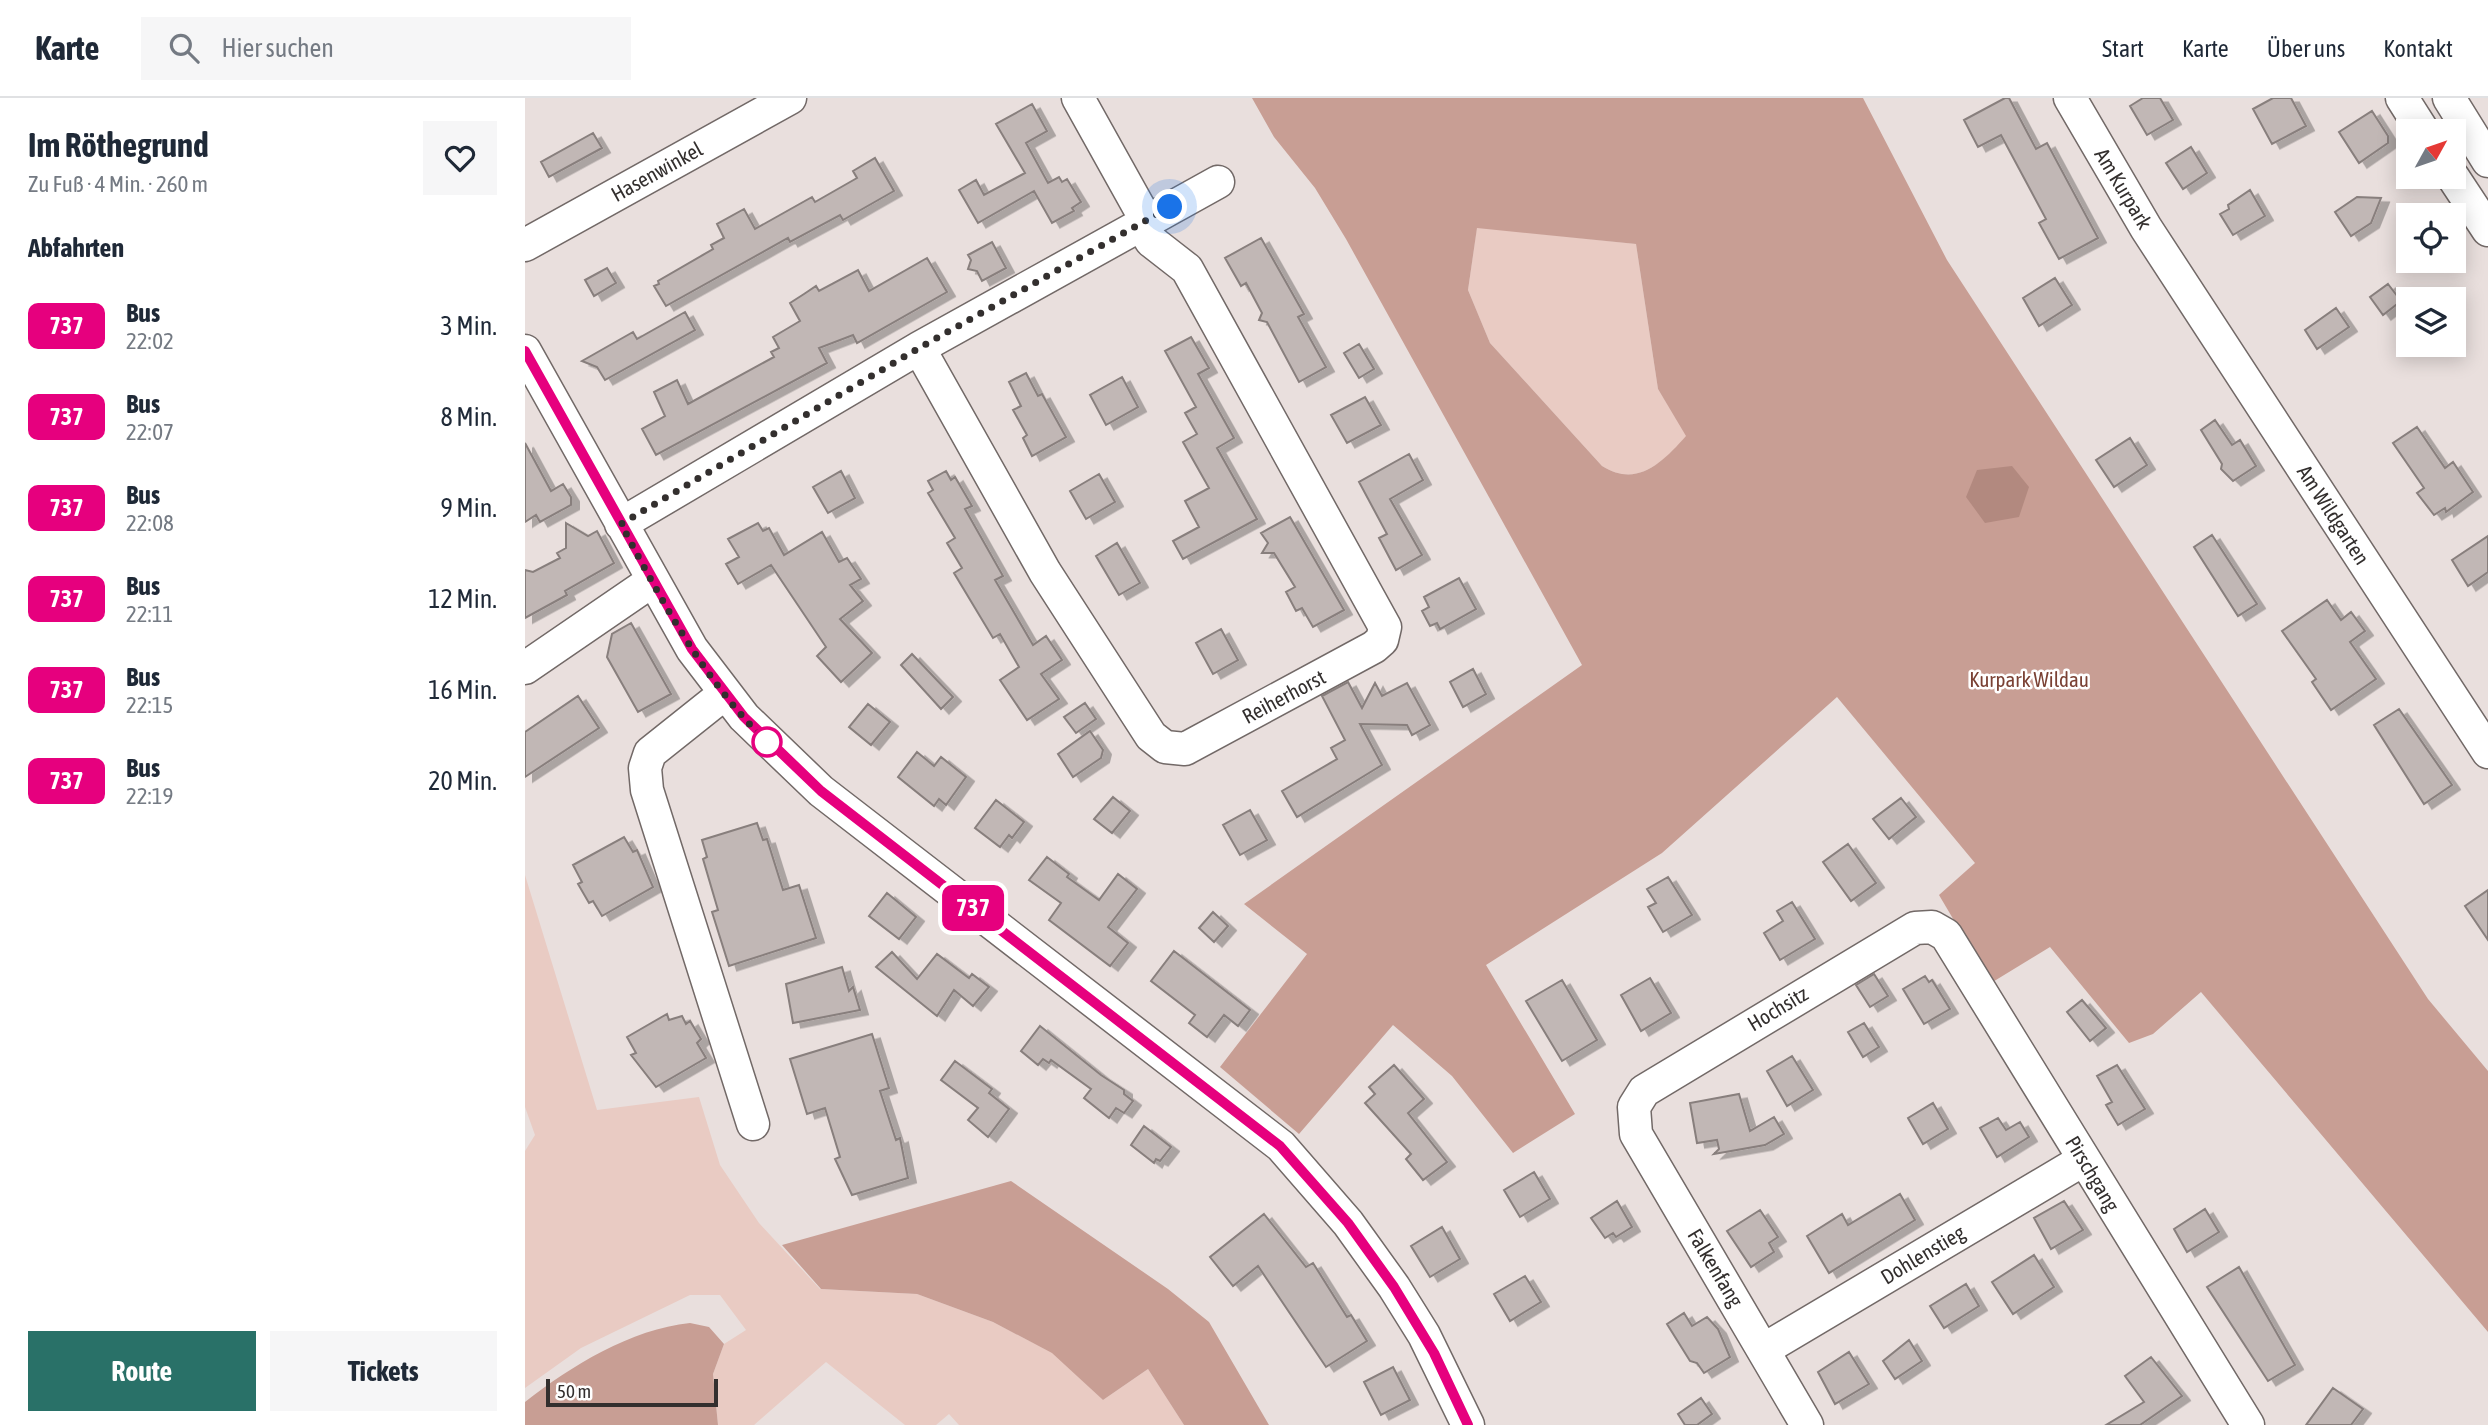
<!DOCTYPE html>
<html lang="de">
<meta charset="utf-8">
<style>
:root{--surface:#fff;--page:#f6f6f7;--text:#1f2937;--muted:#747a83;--line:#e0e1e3;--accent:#297168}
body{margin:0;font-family:"Asap Condensed",sans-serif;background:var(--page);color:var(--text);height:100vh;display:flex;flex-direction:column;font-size:26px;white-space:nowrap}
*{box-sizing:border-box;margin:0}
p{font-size:23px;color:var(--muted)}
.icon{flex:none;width:38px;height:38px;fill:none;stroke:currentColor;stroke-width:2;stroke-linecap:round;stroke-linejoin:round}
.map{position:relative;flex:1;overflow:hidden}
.sheet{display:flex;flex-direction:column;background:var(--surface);width:525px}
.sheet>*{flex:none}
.badge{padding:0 14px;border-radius:10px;font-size:24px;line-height:46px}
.needle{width:46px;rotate:50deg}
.buttons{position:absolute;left:1871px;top:21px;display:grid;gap:14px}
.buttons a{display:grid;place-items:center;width:70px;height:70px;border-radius:0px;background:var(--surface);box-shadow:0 4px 18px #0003;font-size:35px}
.scale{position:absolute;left:21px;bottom:18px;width:172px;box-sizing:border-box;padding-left:7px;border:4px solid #332f2e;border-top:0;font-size:19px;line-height:24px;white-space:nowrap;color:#332f2e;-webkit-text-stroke:5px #fff;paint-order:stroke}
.you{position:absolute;width:35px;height:35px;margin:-18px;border:5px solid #fff;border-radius:50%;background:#1a73e8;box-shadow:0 0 0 10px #1a73e833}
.map>.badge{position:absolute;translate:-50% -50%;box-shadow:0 0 0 4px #fff}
h2{padding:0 28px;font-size:26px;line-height:63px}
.round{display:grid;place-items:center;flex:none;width:74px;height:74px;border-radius:0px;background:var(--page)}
.summary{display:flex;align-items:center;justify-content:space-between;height:119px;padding:0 28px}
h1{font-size:33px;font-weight:700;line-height:52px}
.button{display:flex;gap:14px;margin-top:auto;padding:14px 28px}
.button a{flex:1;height:80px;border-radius:0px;background:var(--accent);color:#fff;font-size:28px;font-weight:700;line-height:80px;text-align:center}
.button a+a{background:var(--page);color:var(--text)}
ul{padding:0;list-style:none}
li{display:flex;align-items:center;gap:21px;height:91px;padding:0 28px}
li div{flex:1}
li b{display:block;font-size:26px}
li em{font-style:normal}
li .badge{min-width:77px;font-weight:700;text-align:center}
header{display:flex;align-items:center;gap:42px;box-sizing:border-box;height:98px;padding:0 35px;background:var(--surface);border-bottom:2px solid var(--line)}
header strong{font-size:33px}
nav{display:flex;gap:38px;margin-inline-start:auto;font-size:24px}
.search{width:490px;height:63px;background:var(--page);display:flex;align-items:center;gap:18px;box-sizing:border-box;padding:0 24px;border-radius:0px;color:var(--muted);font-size:26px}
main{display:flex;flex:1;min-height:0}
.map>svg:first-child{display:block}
.green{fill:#e9cbc3}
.forest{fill:#c89e94;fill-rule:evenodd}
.water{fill:#b2897f}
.building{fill:#c1b7b5;stroke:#887f7d;stroke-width:2;filter:url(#shadow)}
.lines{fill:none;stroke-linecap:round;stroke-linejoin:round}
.minor-casing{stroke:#726967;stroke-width:35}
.minor{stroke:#fff;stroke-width:32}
.line-casing{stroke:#fff;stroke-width:16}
.line{stroke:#e6007e;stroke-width:10}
.walk{stroke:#332f2e;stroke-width:7;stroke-dasharray:0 12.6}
.stop-dot{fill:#fff;stroke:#e6007e;stroke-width:3.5}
.labels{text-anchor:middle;stroke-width:5;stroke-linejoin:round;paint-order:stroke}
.street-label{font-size:21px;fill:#332f2e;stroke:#fff}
.park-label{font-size:21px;fill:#7a4134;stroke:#fff}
</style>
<header>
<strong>Karte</strong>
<div class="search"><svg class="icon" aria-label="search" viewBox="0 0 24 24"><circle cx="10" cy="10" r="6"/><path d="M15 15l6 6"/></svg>Hier suchen</div>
<nav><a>Start</a><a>Karte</a><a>Über uns</a><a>Kontakt</a></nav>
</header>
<main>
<section class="sheet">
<div class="summary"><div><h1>Im Röthegrund</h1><p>Zu Fuß · 4 Min. · 260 m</p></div><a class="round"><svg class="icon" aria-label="heart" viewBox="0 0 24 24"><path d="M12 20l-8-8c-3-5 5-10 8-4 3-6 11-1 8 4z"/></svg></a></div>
<h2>Abfahrten</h2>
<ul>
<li><span class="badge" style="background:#e6007e;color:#fff">737</span><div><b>Bus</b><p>22:02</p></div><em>3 Min.</em></li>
<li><span class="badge" style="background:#e6007e;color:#fff">737</span><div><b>Bus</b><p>22:07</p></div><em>8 Min.</em></li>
<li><span class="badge" style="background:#e6007e;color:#fff">737</span><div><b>Bus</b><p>22:08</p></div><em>9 Min.</em></li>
<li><span class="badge" style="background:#e6007e;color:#fff">737</span><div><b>Bus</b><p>22:11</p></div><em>12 Min.</em></li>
<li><span class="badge" style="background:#e6007e;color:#fff">737</span><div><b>Bus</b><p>22:15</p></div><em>16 Min.</em></li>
<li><span class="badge" style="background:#e6007e;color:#fff">737</span><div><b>Bus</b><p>22:19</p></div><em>20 Min.</em></li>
</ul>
<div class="button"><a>Route</a><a>Tickets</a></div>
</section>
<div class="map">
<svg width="1963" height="1327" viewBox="0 0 1963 1327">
<defs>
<filter id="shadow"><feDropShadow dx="8" dy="4.5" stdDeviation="0" flood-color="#0004"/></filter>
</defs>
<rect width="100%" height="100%" fill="#e9dfdd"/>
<path class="green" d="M952,129l159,17 22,145 29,47c-25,27 -50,52 -85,30l-112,-123 -22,-53z
M0,777l72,235 102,-13 21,68 39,58 61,66 97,5 76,28 60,31 50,47 45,-31 36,56h-225l-10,-11 -13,11h-31l-79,-63 -72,63h-36l-5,-51 11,-30 22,-14 -26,-35h-30l-109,53 -56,40v-237l10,-16 -10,-28z"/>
<path class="forest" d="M727,0h611l84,162 481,739 60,72v261l-287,-340 -48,42 -24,9 -79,-96 -59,36 -52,-88 36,-32 -138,-166 -175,156 -176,112 89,149 -62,39 -61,-77 -59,-51 -94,109 -79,-67 87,-113 -63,-50 338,-239 -236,-426 -31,-51 -41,-51zM952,130l159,16 22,145 28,47c-24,27 -49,52 -84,30l-112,-123 -22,-53z
M486,1083l157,108 41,33 60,103h-85l-36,-56 -45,31 -51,-47 -59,-31 -76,-28 -96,-5 -39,-44z
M165,1225l19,4 15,17 -11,30 5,51h-193v-23c46,-36 106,-73 165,-79z"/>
<path class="water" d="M1487,368l17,21 -10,30 -34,6 -19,-26 11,-27z"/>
<path class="building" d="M1480,0h4l27,51 11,-6 51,95 -39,21 -20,-36 7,-4 -45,-84 -23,12 -14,-27z
M1618,0h17l13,22 -26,15 -17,-29z
M1748,0h18l15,28 -34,18 -19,-35z
M507,6l15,27 -21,12 22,40 11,-6 3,5 5,-3 14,23 -9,6 2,3 -22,12 -18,-32 -56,32 -19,-33 17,-10 8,15 41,-22 -29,-49z
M1847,13l16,25v7l-29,20 -20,-31z
M68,35l9,15 -53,29 -8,-15z
M1666,49l16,26 -24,16 -17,-26z
M350,60l19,33 -51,29 -3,-5 -50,27 -2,-4 -122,68 -12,-20 5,-2 -1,-3 55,-32 -2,-4 13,-7 -7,-14 27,-15 11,20 57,-32 3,5 42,-24 -4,-7z
M1725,92l15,26 -32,19 -13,-21 9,-5 -1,-4z
M1832,99l24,1 -10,25 -20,13 -16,-24z
M736,140l43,76 -6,3 28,50 -27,15 -32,-60 -8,-2 3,-7 -16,-30 -5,3 -16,-28z
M467,144l14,26 -24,13 -5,-10 -9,-2 3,-9 -3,-5z
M402,160l20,34 -90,51 -4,-8 -34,13 8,15 -171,92 -14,-26 23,-13 -11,-24 23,-12 11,24 86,-47 -3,-5 8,-4 -6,-11 27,-16 -10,-18 14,-9 12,-8 3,5 39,-21 11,21z
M82,170l9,15 -22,13 -9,-16z
M1530,180l17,27 -33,21 -16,-28z
M1863,186l13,17 -18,14 -13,-18z
M1811,210l13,19 -32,22 -12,-19z
M160,214l10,18 -90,50 -8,-13 -15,-6 51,-29 4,7z
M666,239l18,31 -11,6 36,64 -17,10 40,71 -74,40 -10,-18 26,-14 -14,-26 24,-13 -26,-46 14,-8 -12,-21 11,-6 -31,-56z
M834,246l15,25 -15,9 -15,-25z
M501,275l12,23 4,-2 24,43 -34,19 -9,-18 4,-3 -14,-25 8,-4 -12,-24z
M597,279l16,30 -32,18 -16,-30z
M840,299l16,28 -34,18 -16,-28z
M1690,322l17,25 8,-5 16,26 -23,15 -12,-12 1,-5 -21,-34z
M1892,329l28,41 8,-6 20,30 -27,20 -1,-4 -11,7 -17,-22 7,-5 -31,-45z
M1605,340l17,27 -33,22 -18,-27z
M0,345l26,48 12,-7 8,13v8l-31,17 -4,-7 -11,7z
M884,356l14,26 -33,19 32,56 -26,15 -17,-32 8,-4 -28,-52z
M316,373l14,27 -27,15 -15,-26z
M421,373l5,9 4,-3 17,29 -7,3 38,67 -8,4 38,65 13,-9 16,24 -21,14 18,25 -32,21 -27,-40 19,-13 -19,-33 -7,4 -39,-65 8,-5 -15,-25 8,-5 -27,-45 5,-3 -5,-9z
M574,376l16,28 -29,17 -16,-28z
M765,419l54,93 -31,17 -11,-19 -6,3 -10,-19 9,-5 -21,-34h-12l6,-10 -7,-10z
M41,425l22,13 9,-5 17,32 -49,28 2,4 -42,23v-48l8,2 27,-14 -3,-5 9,-5z
M233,425l5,8 6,-3 15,27 38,-23 17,30 8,-4 14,21 -11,6 13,16 -23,18 32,34 -31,29 -24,-26 9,-9 -55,-82 -33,19 -12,-20 13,-7 -11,-18z
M1687,437l45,69 -19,12 -44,-69z
M1963,438v36l-20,14 -16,-26z
M592,445l23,40 -21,12 -23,-39z
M934,480l17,31 -36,20 -3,-6 -7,3 -8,-15 7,-4 -5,-10z
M1802,502l14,20 10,-8 14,19 -15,11 26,37 -45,31 -19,-28 4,-3 -34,-48z
M106,525l40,71 -33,18 -31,-55 5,-23z
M696,531l17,31 -25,14 -17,-31z
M387,556l41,43 -12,12 -40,-44z
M948,571l13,25 -23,13 -13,-25z
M823,584l14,26 13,-25 7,13 25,-13 23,42 -18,10 -5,-10 -47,-1 22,41 -85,52 -15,-26 55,-32 -6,-11 14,-8 -23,-44z
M53,598l21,32 -74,49v-45z
M560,605l11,16 -20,14 -12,-16z
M343,606l22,18 -19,23 -22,-18z
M1874,611l53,76 -28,19 -50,-79z
M565,633l13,19 -2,8 -28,19 -15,-23z
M392,654l17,14 7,-9 25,20 -20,28 -7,-6 -5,7 -36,-29z
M588,699l17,14 -18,22 -18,-14z
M1376,700l15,19 -27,22 -16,-20z
M471,702l28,22 -12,16 -3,-3 -9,12 -25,-19z
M725,712l17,30 -27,15 -17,-30z
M232,725l6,17 4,-1 16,51 16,-5 17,53 -87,28 -17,-54 6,-2 -15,-51 4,-2 -5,-17z
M99,739l9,15 4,-2 16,37 -51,29 -9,-15 -4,2 -11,-19 4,-2 -9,-17z
M1323,746l28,39 -25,18 -28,-39z
M522,759l22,17 -2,3 32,23 19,-26 19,15 -29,38 20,16 -18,23 -61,-46 12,-17 -32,-23z
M1143,779l24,38 -29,17 -15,-25 8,-4 -9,-14z
M1963,792v50l-23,-34z
M362,795l29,24 -17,22 -30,-23z
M1267,804l23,37 -35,21 -16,-27 19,-12 -6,-10z
M688,814l15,14 -14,16 -15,-14z
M649,853l76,59 -12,16 -14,-11 -17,22 -18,-14 6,-8 -44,-34z
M367,854l25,27 20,-25 32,24 3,-4 17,13 -16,19 -19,-16 -17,26 -61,-49z
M317,869l7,24 4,-4 7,23 -67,13 -7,-39z
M1349,876l14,22 -18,11 -14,-22z
M1400,878l4,6 3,-2 18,29 -26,15 -21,-35z
M1125,880l21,35 -30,18 -20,-36z
M1037,882l35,60 -35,21 -36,-60z
M1557,902l24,28 -16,13 -23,-29z
M142,916l2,6 13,-4 4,8 4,-3 11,18 -4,4 9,15 -50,29 -25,-32 5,-2 -9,-16z
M1339,925l15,24 -16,10 -15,-25z
M515,928l61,49 23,15v4l9,7 -9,12 -8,-5 -7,10 -25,-20 7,-9 -40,-29 -2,3 -6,-4 -5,6 -17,-14z
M347,936l17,54 -9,3 16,49 4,-2 8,40 -56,17 -17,-36 5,-2 -15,-49 -18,6 -17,-55z
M1267,958l21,34 -26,16 -20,-35z
M430,963l37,28 -3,4 20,16 -21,28 -20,-17 10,-12 -37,-28z
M869,967l30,34 -16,14 39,49 -24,18 -17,-21 5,-5 -46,-51 10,-9 -6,-7z
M1592,967l28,44 -27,16 -12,-20 6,-3 -15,-26z
M1214,996l11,37 24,-14 10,17 -19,11 -51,9 5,-5 -2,-9 -20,3 -7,-40z
M1408,1005l15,26 -25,15 -15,-26z
M1473,1020l8,12 14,-8 9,15 -32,20 -17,-29z
M619,1028l27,21 -11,14 -4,-2 -2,4 -23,-18z
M1009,1074l16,27 -30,18 -16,-27z
M1375,1096l15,26 -86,53 -22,-37 35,-22 6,11z
M1092,1103l15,26 -16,10 -3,-4 -8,5 -14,-20z
M1539,1103l19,29 -32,19 -17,-31z
M1680,1111l14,23 -32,20 -13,-23z
M1235,1112l18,27 -9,6 5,9 -23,15 -24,-36z
M739,1116l42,53 7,-4 34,54 4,-2 16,26 -41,26 -68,-101 -25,20 -23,-29z
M917,1129l18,32 -30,18 -19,-31z
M1509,1157l20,32 -41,27 -21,-32z
M1714,1169l56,98 -27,16 -61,-94z
M1000,1178l16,26 -31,19 -16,-27z
M1441,1186l13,22 -35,22 -14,-22z
M1159,1215l8,13 15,-9 11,12 12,28 -26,16 -7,-10 -7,-2 -23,-37z
M1384,1242l13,21 -27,18 -12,-18z
M1324,1254l20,32 -34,20 -17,-32z
M1626,1259l31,39 -42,29h-34l38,-23 -19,-26z
M868,1269l17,33 -29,15 -17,-33z
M1808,1290l30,21 -12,16h-45z
M1176,1300l11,16 -15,11h-12l-7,-11z"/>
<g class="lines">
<g class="minor-casing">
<path id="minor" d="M553,0l68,122
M1545,0l76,130 342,524
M1877,0l21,33
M1924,0l39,63
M1928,79l35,53
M0,147l265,-147
M394,250l126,224 106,164 14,11 20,2 189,-102 8,-7 3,-13 -198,-358 -36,-28 -10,-17
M0,253l167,298 52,68 77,74 460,355 67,77 46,64 30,48 44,90
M96,426l298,-176 299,-166
M0,570l127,-87
M199,596l-74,59 -5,15 2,22 106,334
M1238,1252l320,-190
M1282,1327l-171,-291 -2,-27 10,-16 271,-163 17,-1 14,8 302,490"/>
</g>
<use href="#minor" class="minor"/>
</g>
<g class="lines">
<g class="line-casing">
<path id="line" d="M0,253l167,298 52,68 77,74 459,355 68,77 46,64 40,66 34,72"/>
</g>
<use href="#line" class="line"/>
<path class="walk" d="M242,644c-63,-61 -105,-141 -146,-218l298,-176 251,-141"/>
</g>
<circle class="stop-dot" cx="242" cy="644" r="14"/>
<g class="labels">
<g class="street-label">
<text transform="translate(132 74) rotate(-29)" y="7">Hasenwinkel</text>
<text transform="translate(1598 91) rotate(59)" y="7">Am Kurpark</text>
<text transform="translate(1808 417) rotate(57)" y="7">Am Wildgarten</text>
<text transform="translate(759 599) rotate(-28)" y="7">Reiherhorst</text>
<text transform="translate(1253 911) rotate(-31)" y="7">Hochsitz</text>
<text transform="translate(1567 1076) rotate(59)" y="7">Pirschgang</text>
<text transform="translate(1398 1157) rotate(-31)" y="7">Dohlenstieg</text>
<text transform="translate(1190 1170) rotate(59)" y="7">Falkenfang</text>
</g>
<g class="park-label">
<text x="1504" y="589">Kurpark Wildau</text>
</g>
</g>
</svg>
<div class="buttons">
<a><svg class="needle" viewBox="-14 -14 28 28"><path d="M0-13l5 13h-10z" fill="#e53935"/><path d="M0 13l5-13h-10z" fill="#747a83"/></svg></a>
<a><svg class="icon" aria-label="locate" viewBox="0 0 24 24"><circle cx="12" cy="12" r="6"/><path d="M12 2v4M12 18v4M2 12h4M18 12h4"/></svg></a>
<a><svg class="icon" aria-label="layers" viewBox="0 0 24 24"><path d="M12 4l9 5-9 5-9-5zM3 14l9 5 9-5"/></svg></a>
</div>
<div class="scale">50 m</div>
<div class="you" style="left:645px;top:109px"></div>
<b class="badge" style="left:448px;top:810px;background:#e6007e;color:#fff">737</b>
</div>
</main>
